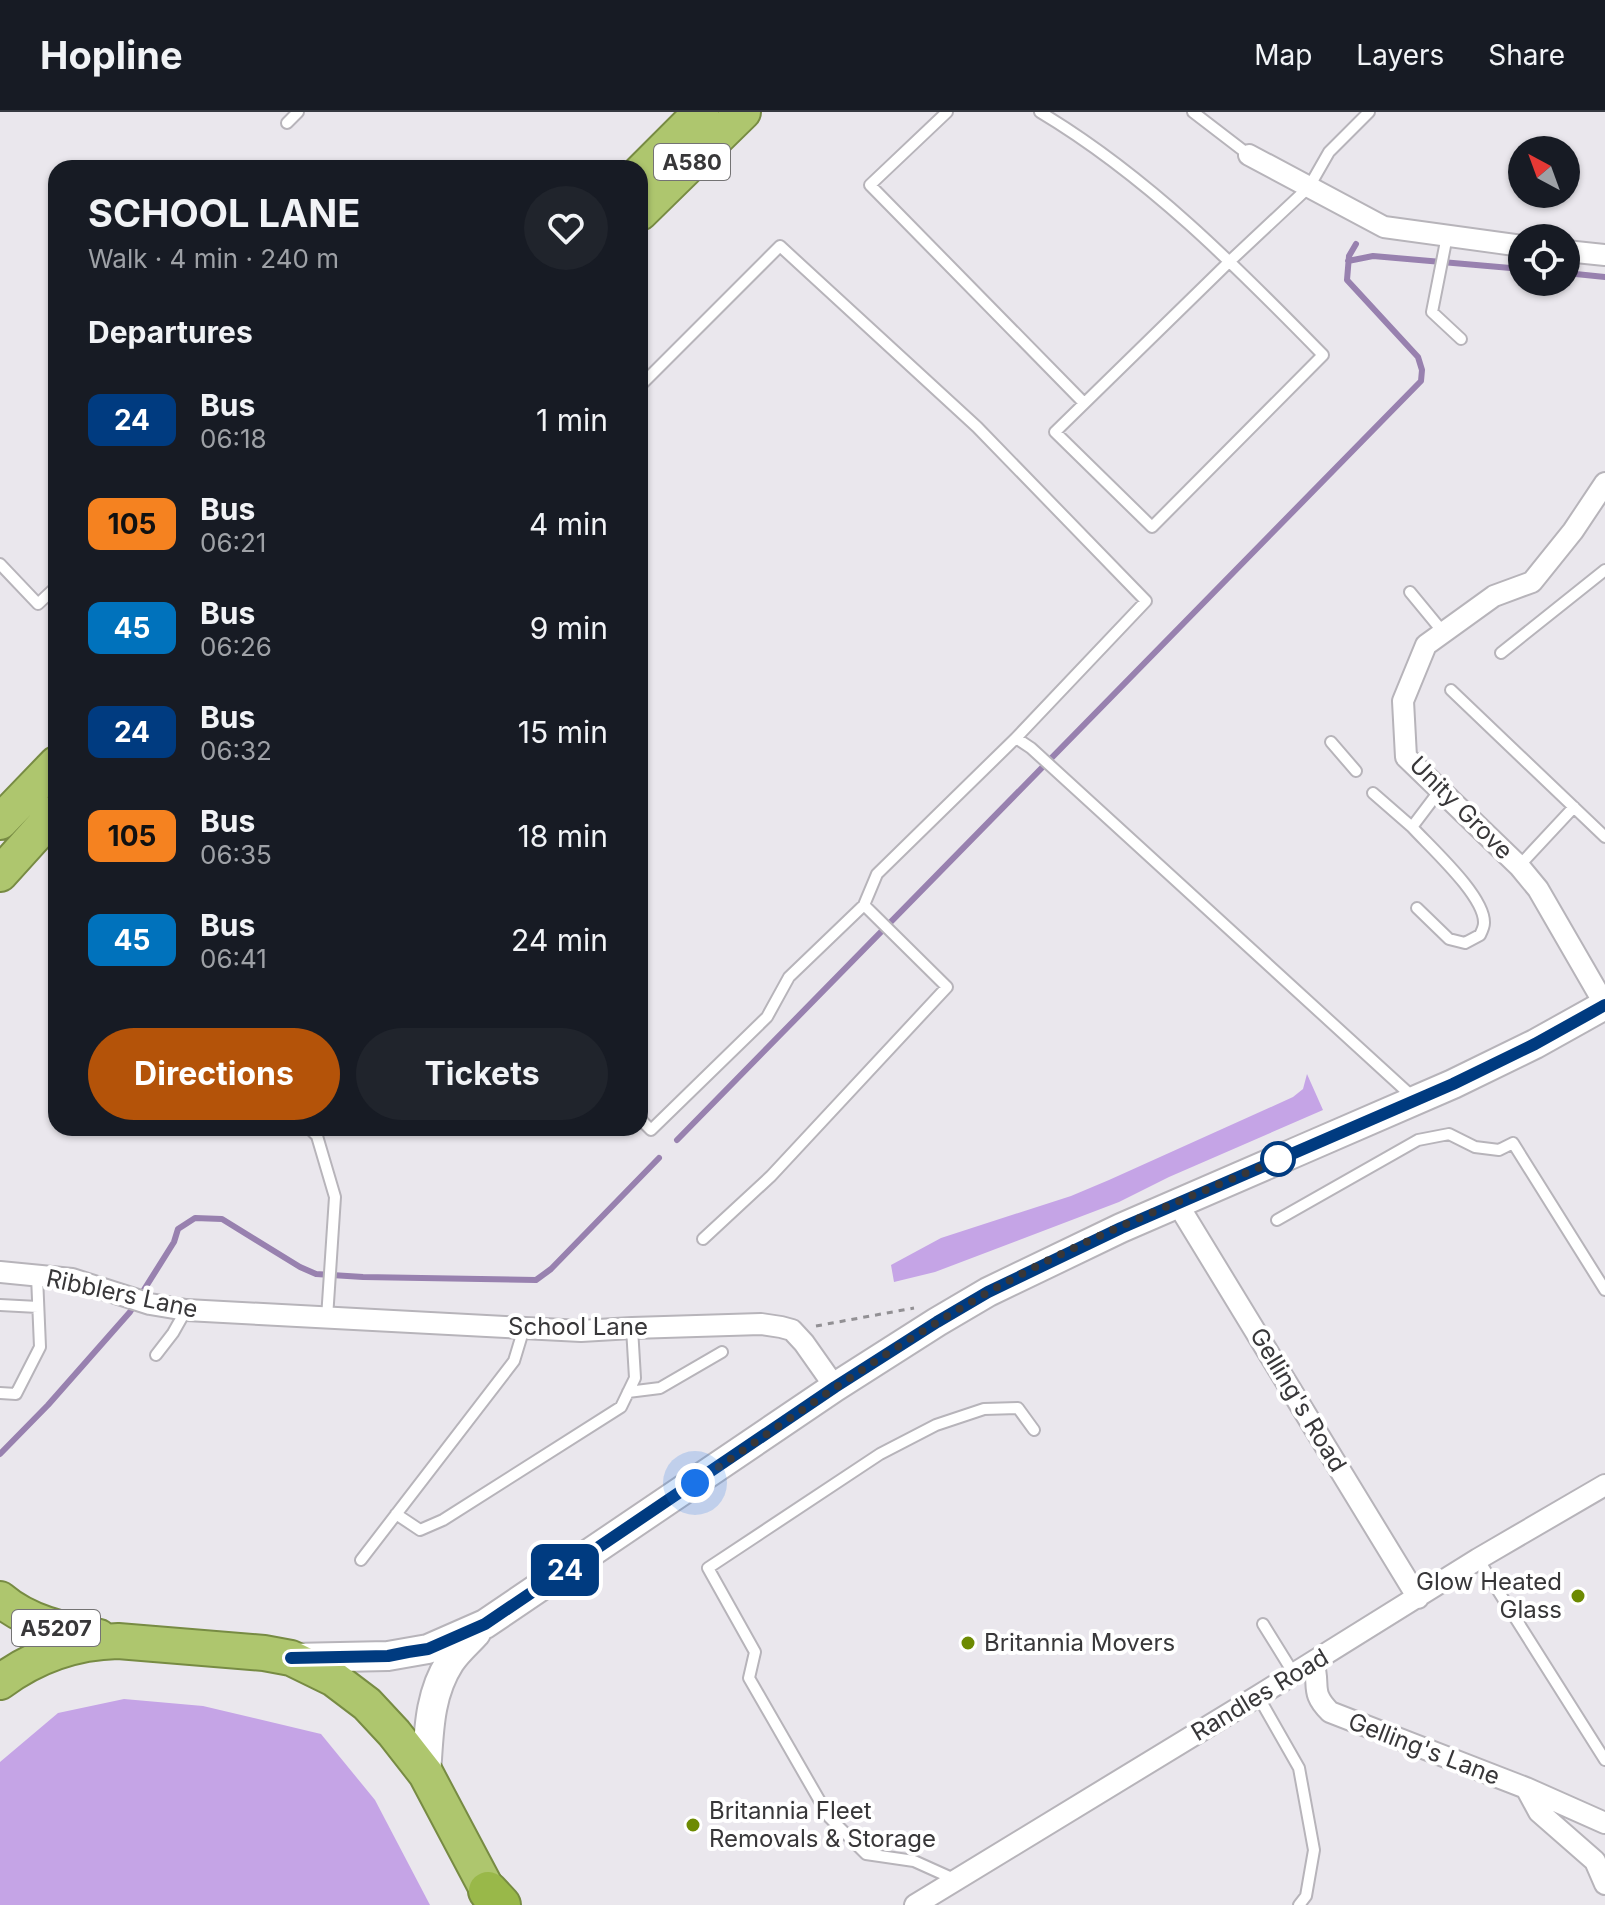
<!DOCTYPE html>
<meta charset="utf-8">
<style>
:root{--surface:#171b24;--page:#20242c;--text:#f1f3f6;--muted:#9ea1a6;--line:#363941;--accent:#b45309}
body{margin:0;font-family:Inter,sans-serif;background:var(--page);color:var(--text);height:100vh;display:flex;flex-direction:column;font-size:30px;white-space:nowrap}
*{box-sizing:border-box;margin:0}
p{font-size:26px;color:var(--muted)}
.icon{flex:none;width:44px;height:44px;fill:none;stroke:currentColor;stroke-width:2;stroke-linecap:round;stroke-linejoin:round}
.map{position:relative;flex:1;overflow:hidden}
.sheet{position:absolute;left:48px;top:48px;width:600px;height:976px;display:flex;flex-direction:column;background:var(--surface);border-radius:24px;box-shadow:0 2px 6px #0004}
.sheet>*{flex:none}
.badge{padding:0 16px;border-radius:12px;font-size:28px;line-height:52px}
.needle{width:52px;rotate:319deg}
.buttons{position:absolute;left:1508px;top:24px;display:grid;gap:16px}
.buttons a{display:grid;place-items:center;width:72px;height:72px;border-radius:50%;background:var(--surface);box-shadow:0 2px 6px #0004;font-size:40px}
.you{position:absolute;width:40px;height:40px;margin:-20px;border:6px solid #fff;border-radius:50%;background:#1a73e8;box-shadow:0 0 0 12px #1a73e833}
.map>.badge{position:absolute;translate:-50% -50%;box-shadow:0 0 0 4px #fff}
h2{padding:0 40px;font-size:30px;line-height:72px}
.round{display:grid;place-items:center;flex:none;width:84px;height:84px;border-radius:42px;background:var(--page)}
.overview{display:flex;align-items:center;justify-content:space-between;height:136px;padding:0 40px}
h1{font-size:38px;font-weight:700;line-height:60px}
.action{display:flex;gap:16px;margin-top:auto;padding:16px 40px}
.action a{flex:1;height:92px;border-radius:48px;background:var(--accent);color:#fff;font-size:32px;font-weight:700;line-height:92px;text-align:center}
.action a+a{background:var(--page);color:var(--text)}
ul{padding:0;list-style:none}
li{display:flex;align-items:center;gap:24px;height:104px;padding:0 40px}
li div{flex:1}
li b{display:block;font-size:30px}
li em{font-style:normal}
li .badge{min-width:88px;font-weight:700;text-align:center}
header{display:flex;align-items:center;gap:48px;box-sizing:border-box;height:112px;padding:0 40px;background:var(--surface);border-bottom:2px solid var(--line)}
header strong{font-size:38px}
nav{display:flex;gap:44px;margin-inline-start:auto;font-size:28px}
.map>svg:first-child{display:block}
.forest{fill:#c5a4e6}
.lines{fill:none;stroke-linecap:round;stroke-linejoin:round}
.stream{stroke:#9881af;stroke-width:6}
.service-casing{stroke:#b7b4ba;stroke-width:14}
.minor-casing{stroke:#b7b4ba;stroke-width:24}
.secondary-casing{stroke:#b7b4ba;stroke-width:32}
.trunk-casing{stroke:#778b43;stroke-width:38}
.motorway-casing{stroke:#778b43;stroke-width:42}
.path{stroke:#929094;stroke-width:3;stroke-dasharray:6 6;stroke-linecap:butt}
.service{stroke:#fff;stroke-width:10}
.minor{stroke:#fff;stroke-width:20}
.secondary{stroke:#fff;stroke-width:28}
.trunk{stroke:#aec66e;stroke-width:34}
.motorway{stroke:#99b849;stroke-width:38}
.line-casing{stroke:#fff;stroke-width:18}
.line{stroke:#003b80;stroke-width:12}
.walk{stroke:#383739;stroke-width:8;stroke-dasharray:0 14.4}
.stop-dot{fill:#fff;stroke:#003b80;stroke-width:4}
.poi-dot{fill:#6d8a02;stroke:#fff;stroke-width:3}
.labels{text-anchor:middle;stroke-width:8;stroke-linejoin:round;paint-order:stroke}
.shield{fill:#fff;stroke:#747374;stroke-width:2}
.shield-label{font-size:22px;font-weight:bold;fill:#383739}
.street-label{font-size:24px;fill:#383739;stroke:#fff}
.poi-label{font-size:24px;fill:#383739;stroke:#fff;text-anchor:start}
</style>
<header>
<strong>Hopline</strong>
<nav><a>Map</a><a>Layers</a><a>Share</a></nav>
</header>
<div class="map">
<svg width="1605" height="1793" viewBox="0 0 1605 1793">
<rect width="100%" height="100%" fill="#eae7ed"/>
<path class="forest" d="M1307,962l16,36 -154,67 -50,25 -184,70 -41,10 -3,-17 50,-27 130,-42 38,-16 184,-83 10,-8z
M124,1587l79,7 118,28 54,66 55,105h-430v-143l58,-49z"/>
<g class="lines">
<path class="stream" d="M1348,149l25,-5 149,13
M1566,161l39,4
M677,1028l744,-759 1,-11 -4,-13 -71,-77 2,-24 7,-12
M0,1342l48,-49 82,-93 44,-70 4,-13 17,-11 27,1 78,48 16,7 47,3 173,3 15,-11 108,-111"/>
<g class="service-casing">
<path id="service" d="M947,0l-77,73 214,218
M1040,0c107,64 196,154 283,243l-171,172 -97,-95 175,-171 79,-74 20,-35 40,-40
M1193,0l56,43
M287,11l11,-11
M1447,124l-15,76 29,27
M640,274l140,-140 197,181 169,174 -130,137
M0,452l38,40 18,-17
M1410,480l33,40
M1501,541l104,-83
M1451,578l154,147
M1331,630l25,29
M1373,681l39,34
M1519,754l55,-59
M1417,796l32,31 16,4 15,-8c2,-4 4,-8 4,-12 1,-27 -54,-76 -72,-96l28,-37
M640,1007l11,11 116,-113 22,-40 75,-72 13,-31 139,-136 15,10 384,351
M309,1016l8,8 18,61 -8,121
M1277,1108l141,-80 31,-6 26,13 24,3 14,-7 92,147
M703,1127l68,-63 176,-189 -83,-82
M0,1193l38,2
M156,1243l17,-22 13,-23
M628,1280l32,-4 62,-36
M0,1281l16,1 24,-47 -3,-71
M396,1402l24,16 23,-10 178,-113 14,-29 -3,-50
M1478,1447l127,201
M361,1448l153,-199 10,-33
M1263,1512l31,50
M1258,1584l41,72 15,82 -8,46 -7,9
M954,1767l-40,-18 -48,-7 -37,-37 -80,-139 6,-26 -47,-84 172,-114 56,-29 48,-16 34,-1 16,22"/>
</g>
<g class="minor-casing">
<path id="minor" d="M1249,43l135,72 138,19
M1566,139l39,4
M1605,371l-32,48 -41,51 -38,14 -68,49 -23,56 3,56 113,109 19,23 67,116
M1177,1091l241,395
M0,1160l72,7 78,25 36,6 395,21 51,-3 129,-4 20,3 11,3 12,13 31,44
M1313,1550c8,24 -4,29 17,50l196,76 79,35
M1526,1676l13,24 56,49 10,23
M915,1793l343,-209 220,-137 127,-74"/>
</g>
<g class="secondary-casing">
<path id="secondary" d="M292,1546l96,-2 40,-7 57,-25 350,-237 102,-65 51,-30 133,-64 332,-144 82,-40 70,-39
M426,1662c3,-39 2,-78 24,-112 7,-11 18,-20 26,-29"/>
</g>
<g class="trunk-casing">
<path id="trunk" d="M640,61l61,-61
M640,101l103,-101
M0,710l56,-58
M0,762l56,-62
M0,1487c28,24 63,31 99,38
M0,1570c35,-26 75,-40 118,-41l146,12 27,5 43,21 33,25 27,29 32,41 62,117 5,14"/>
</g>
<g class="motorway-casing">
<path id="motorway" d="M488,1779l13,14"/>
</g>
<path class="path" d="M816,1214l98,-18"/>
<use href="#service" class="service"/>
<use href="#minor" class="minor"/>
<use href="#secondary" class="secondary"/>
<use href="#trunk" class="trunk"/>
<use href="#motorway" class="motorway"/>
</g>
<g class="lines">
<g class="line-casing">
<path id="line" d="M291,1546l97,-2 20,-4 20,-3 57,-25 350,-237 102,-65 51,-30 133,-64 332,-144 82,-40 70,-39"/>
</g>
<use href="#line" class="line"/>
<path class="walk" d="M695,1371c96,-65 190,-132 290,-189 95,-54 198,-94 299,-137l-6,2"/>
</g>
<circle class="stop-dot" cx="1278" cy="1047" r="16"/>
<g class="poi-dot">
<circle cx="1578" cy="1484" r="8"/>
<circle cx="968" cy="1531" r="8"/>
<circle cx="693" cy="1713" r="8"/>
</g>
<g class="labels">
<g class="shield">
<rect x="654" y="32" width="76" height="36" rx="6"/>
<rect x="12" y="1498" width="88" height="36" rx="6"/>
</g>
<g class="shield-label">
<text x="692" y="58">A580</text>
<text x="56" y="1524">A5207</text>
</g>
<g class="street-label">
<text transform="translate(1461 696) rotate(45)" y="8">Unity Grove</text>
<text transform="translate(122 1182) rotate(12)" y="8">Ribblers Lane</text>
<text x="578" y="1223">School Lane</text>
<text transform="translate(1298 1288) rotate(59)" y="8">Gelling's Road</text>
<text transform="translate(1260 1583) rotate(-31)" y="8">Randles Road</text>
<text transform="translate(1424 1637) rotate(21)" y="8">Gelling's Lane</text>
</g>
<g class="poi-label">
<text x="1562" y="1478" text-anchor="end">Glow Heated<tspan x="1562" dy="28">Glass</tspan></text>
<text x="984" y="1539">Britannia Movers</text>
<text x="709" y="1707">Britannia Fleet<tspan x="709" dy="28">Removals &amp; Storage</tspan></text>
</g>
</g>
</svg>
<div class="buttons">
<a><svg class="needle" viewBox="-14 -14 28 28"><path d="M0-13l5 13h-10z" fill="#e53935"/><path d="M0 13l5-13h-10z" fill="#9ea1a6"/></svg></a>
<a><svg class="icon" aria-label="locate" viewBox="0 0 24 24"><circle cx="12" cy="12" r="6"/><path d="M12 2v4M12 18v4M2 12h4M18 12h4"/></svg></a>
</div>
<div class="you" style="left:695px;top:1371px"></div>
<b class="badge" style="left:565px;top:1458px;background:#003b80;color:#fff">24</b>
<section class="sheet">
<div class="overview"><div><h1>SCHOOL LANE</h1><p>Walk · 4 min · 240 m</p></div><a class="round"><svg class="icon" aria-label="heart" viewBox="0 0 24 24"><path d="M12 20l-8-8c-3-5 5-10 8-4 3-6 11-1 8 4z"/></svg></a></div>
<h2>Departures</h2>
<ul>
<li><span class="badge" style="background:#003b80;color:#fff">24</span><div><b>Bus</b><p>06:18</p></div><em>1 min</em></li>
<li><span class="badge" style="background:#f58220;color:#111">105</span><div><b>Bus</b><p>06:21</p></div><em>4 min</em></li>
<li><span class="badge" style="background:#0072bc;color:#fff">45</span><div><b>Bus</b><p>06:26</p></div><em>9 min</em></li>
<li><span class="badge" style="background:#003b80;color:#fff">24</span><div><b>Bus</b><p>06:32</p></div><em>15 min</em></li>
<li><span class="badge" style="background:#f58220;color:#111">105</span><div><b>Bus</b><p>06:35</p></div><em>18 min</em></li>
<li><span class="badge" style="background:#0072bc;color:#fff">45</span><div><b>Bus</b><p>06:41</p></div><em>24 min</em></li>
</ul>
<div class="action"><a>Directions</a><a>Tickets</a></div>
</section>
</div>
